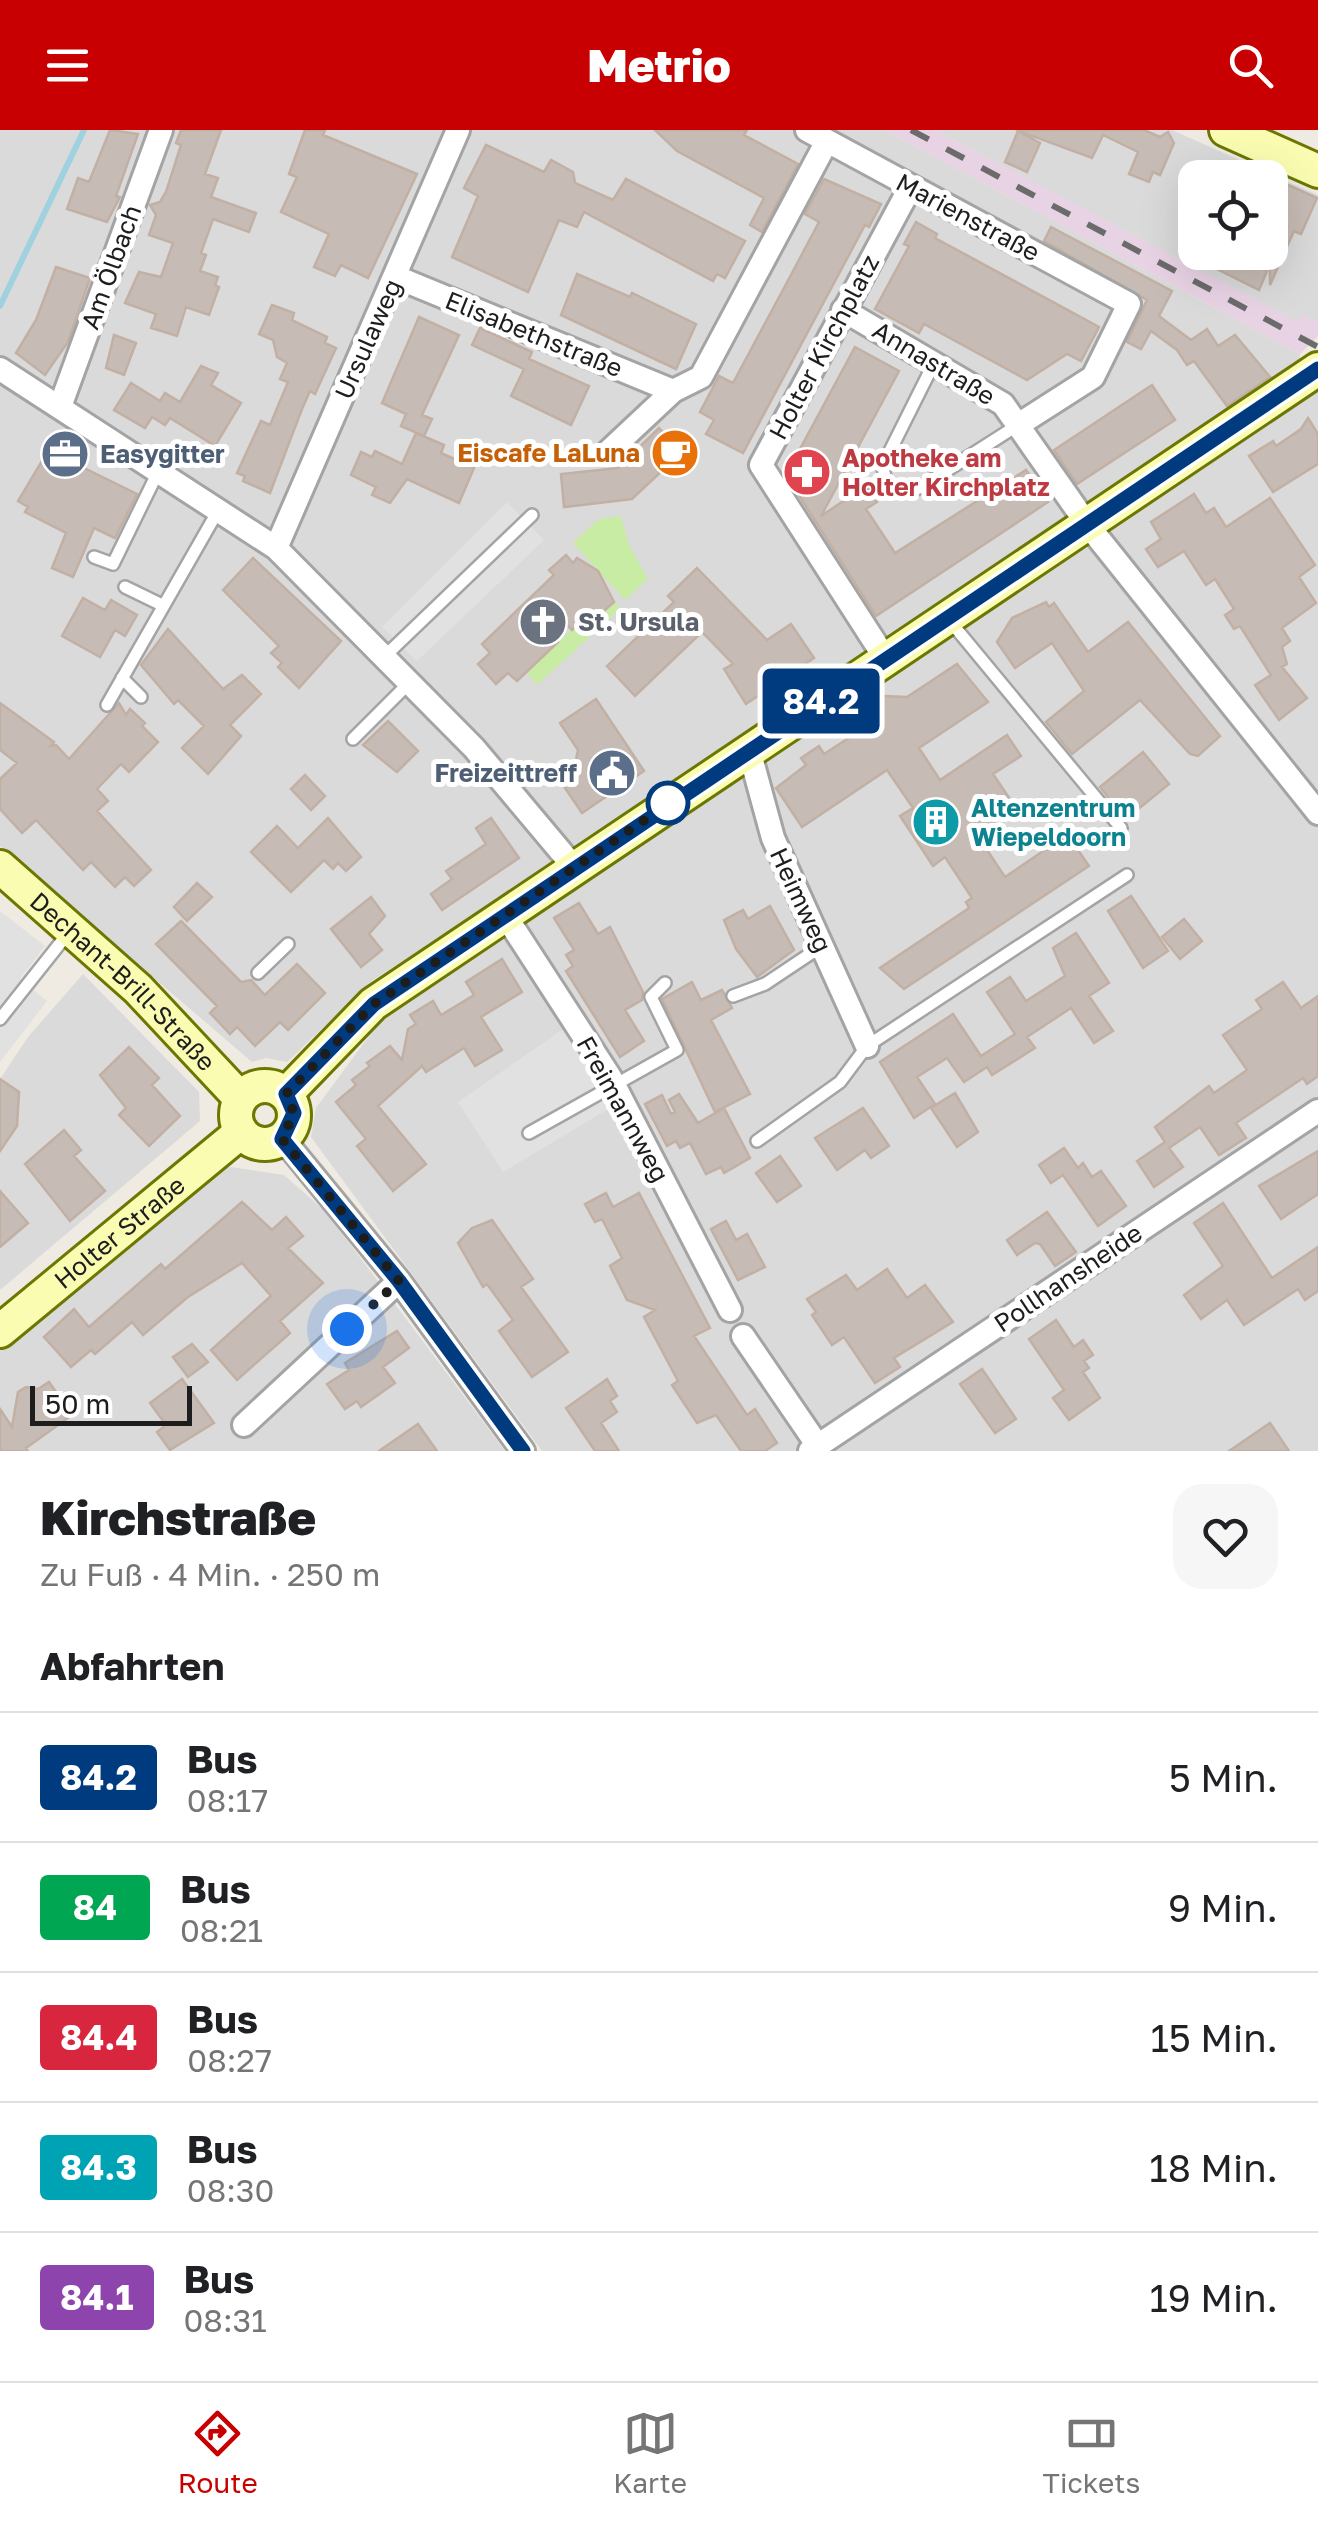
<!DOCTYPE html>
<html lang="de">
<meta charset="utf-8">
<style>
:root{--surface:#fff;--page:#f6f6f6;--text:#202124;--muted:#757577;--line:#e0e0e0;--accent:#c90001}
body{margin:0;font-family:"Golos Text",sans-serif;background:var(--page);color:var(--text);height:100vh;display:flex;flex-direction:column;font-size:38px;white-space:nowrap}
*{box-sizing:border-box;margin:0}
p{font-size:32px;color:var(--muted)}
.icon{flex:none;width:55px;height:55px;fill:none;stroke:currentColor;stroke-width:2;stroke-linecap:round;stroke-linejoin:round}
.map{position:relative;height:1321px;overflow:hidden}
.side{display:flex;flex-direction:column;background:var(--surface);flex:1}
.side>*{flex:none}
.badge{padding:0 20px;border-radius:8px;font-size:35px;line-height:65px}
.controls{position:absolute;left:1178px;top:30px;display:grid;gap:20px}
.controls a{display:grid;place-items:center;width:110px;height:110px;border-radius:20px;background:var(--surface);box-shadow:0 10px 40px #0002;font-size:50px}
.scale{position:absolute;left:30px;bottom:25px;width:162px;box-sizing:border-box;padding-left:10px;border:5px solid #1d1d1d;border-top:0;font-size:28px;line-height:35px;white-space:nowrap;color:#1d1d1d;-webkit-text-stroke:8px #fff;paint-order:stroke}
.you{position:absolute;width:50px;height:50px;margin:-25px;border:8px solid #fff;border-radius:50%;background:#1a73e8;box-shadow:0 0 0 15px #1a73e833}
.map>.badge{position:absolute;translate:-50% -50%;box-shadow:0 0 0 5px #fff}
h2{padding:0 40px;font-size:38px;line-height:90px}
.round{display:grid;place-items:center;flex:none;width:105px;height:105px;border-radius:30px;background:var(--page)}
.head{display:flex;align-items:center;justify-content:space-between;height:170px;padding:0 40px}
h1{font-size:48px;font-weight:800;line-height:75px}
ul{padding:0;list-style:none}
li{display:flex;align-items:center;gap:30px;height:130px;padding:0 40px;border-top:2px solid var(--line)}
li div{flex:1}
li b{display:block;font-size:38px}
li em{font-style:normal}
li .badge{min-width:110px;font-weight:700;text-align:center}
header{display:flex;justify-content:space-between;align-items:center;height:130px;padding:0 40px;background:var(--accent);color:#fff;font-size:45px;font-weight:800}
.menu{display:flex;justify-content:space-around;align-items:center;height:140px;border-top:2px solid var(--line);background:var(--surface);font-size:28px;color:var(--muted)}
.menu a{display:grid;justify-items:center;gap:5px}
.menu .current{color:var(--accent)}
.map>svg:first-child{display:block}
.residential{fill:#dbdada;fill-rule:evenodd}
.industrial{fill:#e8d3e4}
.grass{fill:#c8eca4}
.parking{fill:#e1e1e1}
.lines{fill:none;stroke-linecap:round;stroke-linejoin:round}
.stream{stroke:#9fd1df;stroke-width:6}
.building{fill:#c7bcb5;stroke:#c1b0a3;stroke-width:2.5}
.lane-casing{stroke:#a4a4a4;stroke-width:16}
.street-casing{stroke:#a4a4a4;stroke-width:28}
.secondary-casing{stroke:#6b7700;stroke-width:38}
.lane{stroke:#fff;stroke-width:11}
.street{stroke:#fff;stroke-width:22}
.secondary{stroke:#fafdb1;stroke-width:32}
.rail{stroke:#6b6b6b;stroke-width:6;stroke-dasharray:20 20;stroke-linecap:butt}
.line-casing{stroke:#fff;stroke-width:22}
.line{stroke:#003b80;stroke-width:15}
.walk{stroke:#1d1d1d;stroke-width:10;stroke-dasharray:0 18}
.stop-dot{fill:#fff;stroke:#003b80;stroke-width:5}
.labels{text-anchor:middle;stroke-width:10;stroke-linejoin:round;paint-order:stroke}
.street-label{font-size:25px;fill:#1d1d1d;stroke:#fff}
.food-label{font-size:25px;font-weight:bold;fill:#c56008;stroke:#fff;text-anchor:end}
.service-label{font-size:25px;font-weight:bold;fill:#4e5e75;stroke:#fff;text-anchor:start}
.health-label{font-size:25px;font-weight:bold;fill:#be3a42;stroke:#fff;text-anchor:start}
.worship-label{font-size:25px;font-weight:bold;fill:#5b616d;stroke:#fff;text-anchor:start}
.culture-label{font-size:25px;font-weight:bold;fill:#0d838f;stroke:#fff;text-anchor:start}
</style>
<header><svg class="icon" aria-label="menu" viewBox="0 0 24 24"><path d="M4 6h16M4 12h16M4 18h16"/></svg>Metrio<svg class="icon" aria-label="search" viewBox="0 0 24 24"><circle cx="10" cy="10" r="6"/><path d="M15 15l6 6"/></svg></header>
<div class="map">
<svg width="1318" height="1321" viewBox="0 0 1318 1321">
<rect width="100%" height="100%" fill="#efeae2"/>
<path class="residential" d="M0,0h885l415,224 -1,9 -726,489 -200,128 -86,82 -21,-4 -14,4 -252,-216z
M935,0h237l146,65v128l-16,-8 -4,8zM1195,48h75v74h-75z
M1318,252v1069h-776l-231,-314 5,-29 65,-88 206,-147z
M83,844l116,118 1,29 -200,169v-211l28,-42z
M224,1036l60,9 42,37 179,239h-505v-102z"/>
<path class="industrial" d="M885,0h50l363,192 4,-8 16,9v13l-18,18z"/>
<path class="grass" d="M621,386l8,29 19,34 -23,21 -52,-57 26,-24z
M615,473l6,5 -84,77 -10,-12 60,-59 8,7z"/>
<path class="parking" d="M507,372l37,38 -127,121 -35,-34z
M0,781l45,35 -25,33 27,22 -47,61z
M566,897l49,78 -112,67 -45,-70z"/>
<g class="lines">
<path class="stream" d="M0,176l84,-176"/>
</g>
<path class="building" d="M110,0l28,4 -22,62 4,1 -13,25 -40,-13 11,-31 11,4z
M181,0h40l-16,44 13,4 -7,19 45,16 -7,19 -36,-13 -12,34 5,2 -6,16 18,6 -3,8 4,2 -10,28 -23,-8 -9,29 -26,-8 5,-14 -31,-11 14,-31 22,5 12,-34 -24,-8 7,-20 -6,-10 10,-3 6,-10 15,-47 -5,-2z
M305,0h20l-2,5 94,39 -49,104 -27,-13 -6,11 -21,-9 15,-33 -48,-22 16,-35 -8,-3z
M655,0h92l-3,5 54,29 -36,68 -12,-7 14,-27 -87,-47z
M1016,0h128l16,7 8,-5 6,11 -14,32 -7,-3 -4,10 -20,-8 9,-22 -35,-17 -11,23z
M1018,1l22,12 -13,29 -22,-10z
M486,15l58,27 7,-12 22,12 2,11 38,17 13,-21 119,62 -20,37 -8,-4 -4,7 -129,-69 -7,15 -18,-7 -31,72 -76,-35 26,-61 -14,-8z
M824,49l57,25 -12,23 -4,-2 -122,228 -37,-19 8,-14 -14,-8 19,-36 14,7 59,-110 27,-51 -14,-8z
M1286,54l31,14 -16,36 -7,-3 -24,54v-67z
M916,92l21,12 -2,4 164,89 -18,34 -14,-7 -40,26 -103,-56 -5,9 -44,-24 34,-63 -5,-2z
M1051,97l121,64 -13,25 32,24 16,-11 11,17 17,-11 35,42 -43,29 -33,-45 -7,4 -10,-15 -26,-19 -10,18 -14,-7 20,-42 -103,-59z
M1183,122h45l39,19 -8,19z
M56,137l34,11 -22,64 -23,33 -29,-22 20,-33z
M577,144l53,23 2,-4 64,31 -20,45 -115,-54z
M272,175l22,8 -2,7 35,17 -2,6 11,5 -21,46 -5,-3 -8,18 -32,84 -27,-12 2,-5 -8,-3 24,-52 9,4 18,-43 -8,-3 7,-16 -10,-6 -4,-17 -14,-6z
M419,187l40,18 -37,80 10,4 -8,17 -23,-10 5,-12 -24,-11z
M480,198l52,24 -3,7 60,27 -18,39 -60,-29 13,-27 -52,-24z
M114,205l22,8 -12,32 -18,-7z
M855,217l44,24 -78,145 45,-30 11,16 -11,7 29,44 131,-83 22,32 -172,114 -90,-141z
M201,236l17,7 -7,12 30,18 -26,43 -45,-28 -5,7 -13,-8 -7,11 -31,-18 17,-27 29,18 5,-8 15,9z
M1152,255l23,35 -98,64 -23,-34z
M1308,288l10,16v30l-45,28 -24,-36 24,-15 3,5 25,-17z
M659,298l23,24 -50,47 -68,8 -3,-33 57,-6z
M416,303l28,12 -3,8 33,15 -15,35 -52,-24 -17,24 -18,-8 4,-8 -25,-12 10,-23 11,5 3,-6 27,13z
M54,311l27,14 -5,9 61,30 -22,44 -21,-10 -21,49 -21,-9 14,-35 -41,-21 3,-5 -10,-6z
M1194,364l12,19 8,-5 12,19 44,-29 45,67 -16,12 17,26 -34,25 8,13 -8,6 5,17 -5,3 25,31 -28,22 -24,-35 16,-10 -31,-49 -6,3 -9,-14 9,-6 -19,-30 -9,6 -22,-34 -26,16 -12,-18 15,-10 -10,-17z
M566,425l7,8 4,-5 21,13 16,31 -19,17 -6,-5 -17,16 -23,-24 -10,7 19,29 -41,39 -9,-8 -12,11 -18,-20 12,-11 -8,-9 72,-69 -5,-5z
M253,428l88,83 -42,47 -21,-21 4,-4 -11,-10 8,-7 -56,-56z
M697,438l70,72 24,-16 23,34 -68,46 -22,-35 9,-5 -31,-32 -67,64 -28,-30 67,-64 -6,-6z
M83,468l22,12 6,-10 26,15 -12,21 -10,-6 -15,27 -38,-21z
M1046,472l3,5 5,-4 34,49 40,-30 92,114 -22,20 -8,-2 -50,-54 -68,54 -26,-32 38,-31 -32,-48 -37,25 -18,-26 15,-24z
M168,499l55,60 19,-14 19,19 -31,31 11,11 -33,38 -26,-26 22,-22 -26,-26 -4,4 -33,-39z
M957,534l31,38 -69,46 21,32 67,-45 14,21 -28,18 25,37 -39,27 26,39 56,-38 4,5 6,-4 18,26 -185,123 -24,-21 89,-60 -3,-6 6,-4 -27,-41 -12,9 -33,-50 13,-8 -26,-38 -85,57 -26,-39 30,-23 -5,-7 18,-12 5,8 54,-35 -1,-13 7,-10 23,1z
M596,569l48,72 -62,42 -19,-28 9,-6 6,-29 -18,-27z
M0,573l54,39 -3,4 5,-1 13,14 50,-56 7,12 4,-6 15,14 -3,3 16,16 -29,30 -8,-8 -24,25 11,12 -11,10 54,59 -17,16 -9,-9 -10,10 -24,-25 -8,8 -47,-50 -14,13 -22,-24v-30l17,-16 -17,-13z
M388,591l30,30 -21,21 -34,-27z
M1143,622l26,32 -43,35 -26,-32z
M305,645l20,21 -14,14 -20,-21z
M328,688l33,39 -15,14 -8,-8 -5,6 -9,-9 -33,32 -40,-40 26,-26 21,22z
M491,688l28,40 -77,52 -11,-16 21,-15 -6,-8 40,-27 -10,-16z
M197,753l15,14 -25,24 -13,-14z
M1131,766l37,55 -25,17 -35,-57z
M371,767l14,19 -16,18 13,16 -21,17 -30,-38z
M579,773l19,31 12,-7 33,65 -1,8 -17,10 19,31 -24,16 -54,-86 7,-5 -7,-11 8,-5 -20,-32z
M770,776l24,44 -37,27 -21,-28 -12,-29 19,-10 5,9z
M1184,789l18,22 -22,18 -18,-22z
M181,791l60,61 10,-2 14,15 32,-31 28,29 -37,37 -8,-8 -25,24 -18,-19 -7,7 -20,-21 7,-7 -61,-62z
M1076,803l33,50 -20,13 24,35 -19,12 -23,-35 -44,29 8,11 -43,27 -5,-8 -23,15 -17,-24 -30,19 18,27 -21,14 -34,-56 73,-48 28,42 34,-22 -28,-42 23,-15 16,24 39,-25 -12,-28z
M502,829l20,33 -41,25 21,33 -27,16 -11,-18 -38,24 -4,-6 -44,40 48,58 -33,27 -36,-45 9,-7 -30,-37 20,-17 -4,-5 18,-14 -3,-3 23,-17 12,14 6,-31 8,-5 -6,-9 23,-14 8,14 33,-20 -8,-13z
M692,852l9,18 21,-10 10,18 -21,12 39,74 -35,18 -53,-113z
M1283,852l18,26 17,-12v80l-11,8 -4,-6 -67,45 10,15 -27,17 -19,-28 -31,21 14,19 -29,20 -17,-26 28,-19 -10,-15 54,-41 5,7 33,-23 -24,-35 39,-26 -6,-9z
M129,917l30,31 -7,7 28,31 -31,30 -30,-31 7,-7 -26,-33z
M0,949l19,13 -2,34 -17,25z
M955,963l23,39 -21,15 -26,-39z
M679,964l19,29 26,-15 26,50 -26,15 -3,-6 -15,7 -16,-31 -10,5 -4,-7 -9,5 -22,-42 17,-9 9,19 4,-2 -6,-12z
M863,978l26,38 -18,12 -6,-8 -28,20 -22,-32z
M64,1000l17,20 -7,6 31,35 -35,30 -45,-57z
M1064,1018l14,20 5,-5 9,14 9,-6 25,35 -28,20 -35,-51 -12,8 -12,-18z
M1318,1021v43l-37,25 -22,-33z
M780,1026l21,30 -24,16 -21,-29z
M0,1061l28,32 -28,24z
M606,1063l7,14 26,-14 71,135 -16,8 53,79 8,-6 22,34 -12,8h-24l-25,-36 -19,8 -25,-38 6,-4 -34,-64 11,-7 -28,-10 -17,-34 12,-8 -20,-39 -7,3 -10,-18z
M242,1072l30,28 14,-13 17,19 -15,12 35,35 -43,38 10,12 -53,47 -26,-30 60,-54 -29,-33 -54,34 -45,38 -11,-13 -37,32 -4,-4 -20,17 -27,-30 30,-28 15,18 72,-63 4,5z
M1223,1073l49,75 46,-31v44l-13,9 -7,-11 -54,36 -17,-25 -26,19 -17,-24 39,-29 -29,-43z
M1047,1082l29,40 -21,14 -15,-22 -5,-1 -18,12 -10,-15z
M492,1090l41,59 -12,8 47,65 -36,25 -33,-46 14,-11 -26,-36 -4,3 -25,-44 14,-15z
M726,1091l10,19 11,-6 18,33 -27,13 -27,-51z
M887,1139l20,29 18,-13 28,37 -59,36 6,9 -25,16 -31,-46 -12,8 -20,-30 4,-3 -9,-13 39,-24 11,15z
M1056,1190l18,27 9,-7 10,15 -9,6 5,7 -6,4 17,26 -31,22 -16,-22 11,-8 -35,-51z
M397,1201l12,17 -26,19 12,16 -34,24 -4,-6 -12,8 -18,-25 22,-14 -4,-7z
M192,1214l16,18 -20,15 -15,-20z
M982,1239l34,50 -21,14 -35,-49z
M182,1249l32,44 -44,27 -13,-18 9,-7 -16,-22z
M607,1249l10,17 -7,5 7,11 -16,11 18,28h-24l-29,-43z
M49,1252l23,33 -46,33 2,3h-28v-42l12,18 6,-35 8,-5 12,2z
M1270,1293l19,28h-60z
M418,1294l19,27h-58z"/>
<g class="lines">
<g class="lane-casing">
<path id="lane" d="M935,231l-52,104c1,24 17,32 38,22l97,-62
M94,427l19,7 46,-94
M125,457l37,18
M949,490l172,208
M385,526l147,-141
M122,548l19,19
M107,575l112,-196
M353,609l57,-57
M258,843l30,-29
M733,866l32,-12 57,-38
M0,889l69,-87
M529,1003l148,-83 -26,-53 14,-14
M757,1011l83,-59 27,-36 260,-171"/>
</g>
<g class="street-casing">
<path id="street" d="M807,0l322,174 -36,73 -75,48
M396,147l277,114 28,-14 126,-236
M843,180l160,94 84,120 231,289
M0,239l276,179 198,200 99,118
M61,274l100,-274
M609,321l64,-60
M276,418l182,-418
M885,528l-124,-193 150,-279
M749,620l24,88 94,208
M505,785l105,162 120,233
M283,1009l116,142 124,170
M743,1206l75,110
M244,1295l155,-144
M810,1321l508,-340"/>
</g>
<g class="secondary-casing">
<g id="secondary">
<path d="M1226,0l92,41"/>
<path id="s1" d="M0,737l138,122 102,109"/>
<circle cx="265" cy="985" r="29"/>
<path d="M286,964l87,-90 945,-635"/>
<path id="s2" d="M0,1201l241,-199"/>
</g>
</g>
<use href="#lane" class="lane"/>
<use href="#street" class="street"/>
<use href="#secondary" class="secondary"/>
<path class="rail" d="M911,0l407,217"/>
</g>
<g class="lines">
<g class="line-casing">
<path id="line" d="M523,1321l-124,-170 -117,-142 12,-26 -8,-19 88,-90 944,-635"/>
</g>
<use href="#line" class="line"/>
<path class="walk" d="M347,1199l52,-48 -117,-142 12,-26 -8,-19 88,-90 309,-210 -15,9"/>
</g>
<defs>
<g id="cafe-disc" transform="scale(2.5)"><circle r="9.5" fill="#e8710a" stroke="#fff"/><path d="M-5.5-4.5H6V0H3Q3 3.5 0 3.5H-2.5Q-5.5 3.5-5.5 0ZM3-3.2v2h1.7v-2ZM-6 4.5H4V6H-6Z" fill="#fff"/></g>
<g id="office-disc" transform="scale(2.5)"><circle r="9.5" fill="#5c6f8a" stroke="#fff"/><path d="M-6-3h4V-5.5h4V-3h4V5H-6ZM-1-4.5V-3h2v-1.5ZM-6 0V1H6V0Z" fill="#fff"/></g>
<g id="pharmacy-disc" transform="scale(2.5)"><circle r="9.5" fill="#e0444e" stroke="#fff"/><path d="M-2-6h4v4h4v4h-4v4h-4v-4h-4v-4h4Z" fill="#fff"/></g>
<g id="church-disc" transform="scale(2.5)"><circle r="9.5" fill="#6b7280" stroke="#fff"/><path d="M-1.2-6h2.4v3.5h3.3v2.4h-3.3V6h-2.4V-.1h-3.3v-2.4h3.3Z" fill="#fff"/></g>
<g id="civic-disc" transform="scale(2.5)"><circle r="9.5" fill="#5c6f8a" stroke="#fff"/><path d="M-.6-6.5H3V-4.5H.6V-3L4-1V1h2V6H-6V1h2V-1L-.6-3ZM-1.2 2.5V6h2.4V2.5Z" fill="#fff"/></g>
<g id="building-disc" transform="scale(2.5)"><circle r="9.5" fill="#0f9aa8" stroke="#fff"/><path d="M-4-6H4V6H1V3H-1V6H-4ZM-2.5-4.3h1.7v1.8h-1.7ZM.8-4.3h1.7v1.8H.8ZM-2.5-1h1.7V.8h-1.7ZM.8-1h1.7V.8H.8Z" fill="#fff"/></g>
</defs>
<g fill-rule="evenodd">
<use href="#cafe-disc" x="675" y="323"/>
<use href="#office-disc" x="65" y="324"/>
<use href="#pharmacy-disc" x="807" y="342"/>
<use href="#church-disc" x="543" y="492"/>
<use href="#civic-disc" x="612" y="643"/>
<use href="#building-disc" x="936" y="692"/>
</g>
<circle class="stop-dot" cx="668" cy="673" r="20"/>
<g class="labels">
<g class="street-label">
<text transform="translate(968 87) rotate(28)" y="9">Marienstraße</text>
<text transform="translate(111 137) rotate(-70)" y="9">Am Ölbach</text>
<text transform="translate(534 204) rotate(22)" y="9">Elisabethstraße</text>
<text transform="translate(368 209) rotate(-66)" y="9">Ursulaweg</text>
<text transform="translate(824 217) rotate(-62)" y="9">Holter Kirchplatz</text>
<text transform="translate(934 233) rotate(31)" y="9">Annastraße</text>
<text transform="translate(801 770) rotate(65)" y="9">Heimweg</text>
<text dy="9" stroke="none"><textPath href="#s1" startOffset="168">Dechant-Brill-Straße</textPath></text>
<text transform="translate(623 979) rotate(61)" y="9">Freimannweg</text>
<text dy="9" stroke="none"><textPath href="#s2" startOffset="155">Holter Straße</textPath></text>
<text transform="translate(1068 1148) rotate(-34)" y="9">Pollhansheide</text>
</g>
<g class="food-label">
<text x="640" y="332">Eiscafe LaLuna</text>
</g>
<g class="service-label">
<text x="100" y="333">Easygitter</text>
<text x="577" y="652" text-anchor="end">Freizeittreff</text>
</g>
<g class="health-label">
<text x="842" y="337">Apotheke am<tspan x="842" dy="29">Holter Kirchplatz</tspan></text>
</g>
<g class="worship-label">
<text x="578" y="501">St. Ursula</text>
</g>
<g class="culture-label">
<text x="971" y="687">Altenzentrum<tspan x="971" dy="29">Wiepeldoorn</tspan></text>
</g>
</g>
</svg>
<div class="controls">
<a><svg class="icon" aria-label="locate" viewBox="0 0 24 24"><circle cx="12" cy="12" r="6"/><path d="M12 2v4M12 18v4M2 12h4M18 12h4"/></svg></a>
</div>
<div class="scale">50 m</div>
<div class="you" style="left:347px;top:1199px"></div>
<b class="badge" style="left:821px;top:571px;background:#003b80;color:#fff">84.2</b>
</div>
<section class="side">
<div class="head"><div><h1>Kirchstraße</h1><p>Zu Fuß · 4 Min. · 250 m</p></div><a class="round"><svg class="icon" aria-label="heart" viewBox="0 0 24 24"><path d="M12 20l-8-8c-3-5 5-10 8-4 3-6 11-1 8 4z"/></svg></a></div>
<h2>Abfahrten</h2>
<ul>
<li><span class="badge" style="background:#003b80;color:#fff">84.2</span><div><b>Bus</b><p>08:17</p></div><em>5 Min.</em></li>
<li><span class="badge" style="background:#00a651;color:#fff">84</span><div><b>Bus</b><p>08:21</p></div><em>9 Min.</em></li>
<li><span class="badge" style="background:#d7263d;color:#fff">84.4</span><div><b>Bus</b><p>08:27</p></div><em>15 Min.</em></li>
<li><span class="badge" style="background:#00a3b4;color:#fff">84.3</span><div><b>Bus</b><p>08:30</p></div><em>18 Min.</em></li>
<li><span class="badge" style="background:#8e44ad;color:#fff">84.1</span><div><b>Bus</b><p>08:31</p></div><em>19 Min.</em></li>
</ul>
</section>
<nav class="menu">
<a class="current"><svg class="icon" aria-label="directions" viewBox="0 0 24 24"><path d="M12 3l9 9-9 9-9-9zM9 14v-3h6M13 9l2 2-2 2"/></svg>Route</a>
<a><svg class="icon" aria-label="map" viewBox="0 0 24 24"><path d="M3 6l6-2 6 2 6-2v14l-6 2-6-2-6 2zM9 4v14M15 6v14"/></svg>Karte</a>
<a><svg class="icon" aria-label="tickets" viewBox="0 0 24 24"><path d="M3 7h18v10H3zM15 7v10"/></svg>Tickets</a>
</nav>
